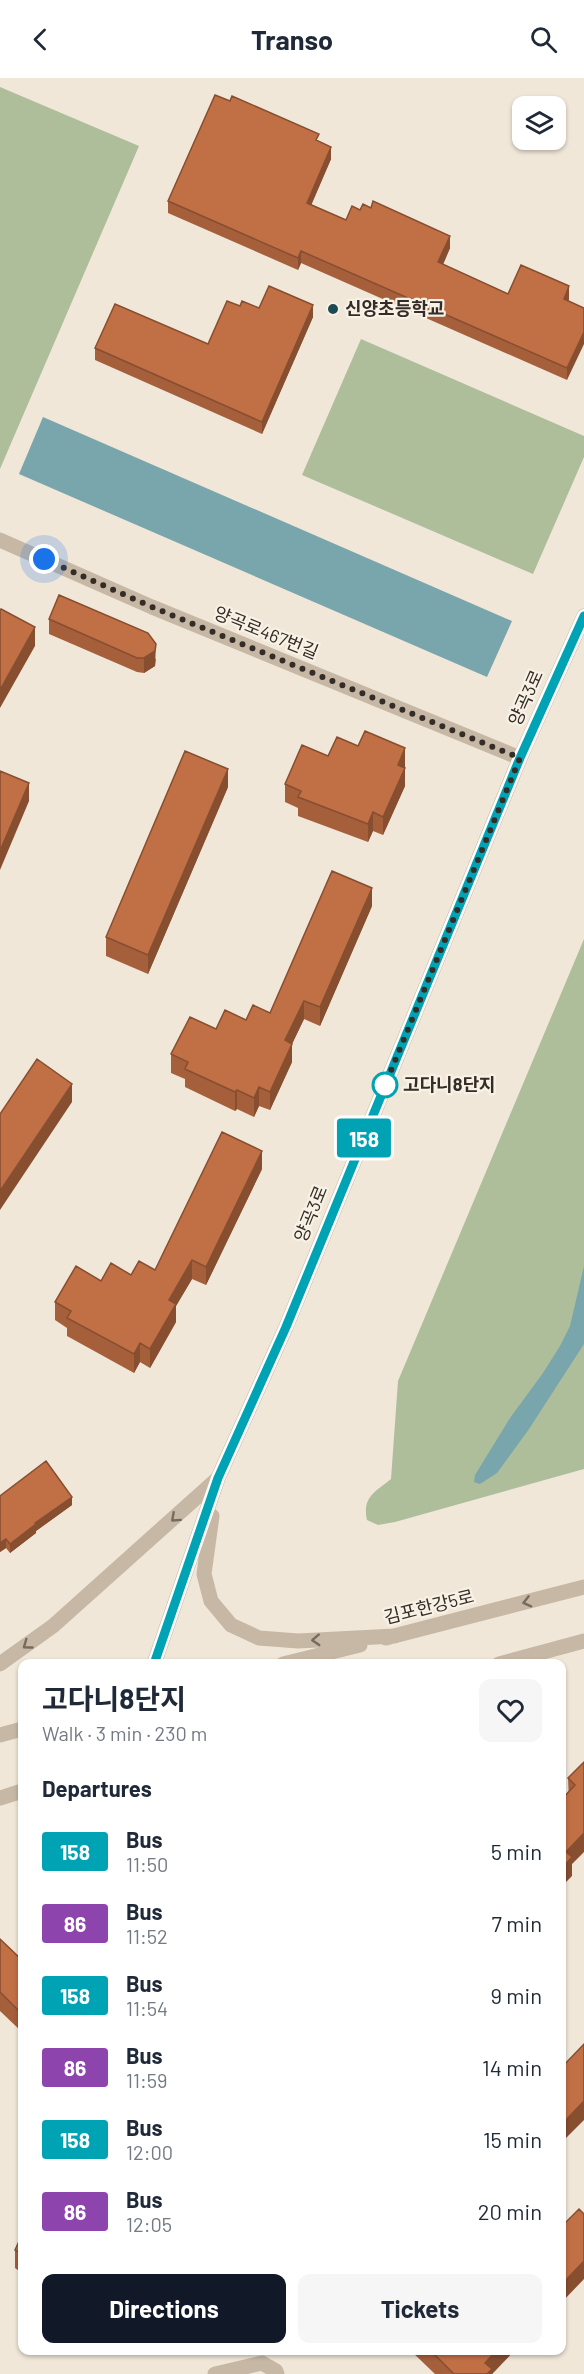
<!DOCTYPE html>
<meta charset="utf-8">
<style>
:root{--surface:#fff;--page:#f6f6f7;--text:#1f2937;--muted:#747a83;--accent:#111827}
body{margin:0;font-family:Barlow,"Noto Sans KR",sans-serif;background:var(--page);color:var(--text);height:100vh;display:flex;flex-direction:column;font-size:22px;white-space:nowrap}
*{box-sizing:border-box;margin:0}
p{font-size:20px;color:var(--muted)}
.icon{flex:none;width:33px;height:33px;fill:none;stroke:currentColor;stroke-width:2;stroke-linecap:round;stroke-linejoin:round}
.map{position:relative;flex:1;overflow:hidden}
.sheet{position:absolute;left:18px;top:1581px;width:548px;height:696px;display:flex;flex-direction:column;background:var(--surface);border-radius:12px;box-shadow:0 2px 4px #0004}
.sheet>*{flex:none}
.badge{padding:0 12px;border-radius:4px;font-size:21px;line-height:39px}
.controls{position:absolute;left:512px;top:18px;display:grid;gap:12px}
.controls a{display:grid;place-items:center;width:54px;height:54px;border-radius:12px;background:var(--surface);box-shadow:0 2px 4px #0004;font-size:30px}
.you{position:absolute;width:30px;height:30px;margin:-15px;border:4px solid #fff;border-radius:50%;background:#1a73e8;box-shadow:0 0 0 9px #1a73e833}
.map>.badge{position:absolute;translate:-50% -50%;box-shadow:0 0 0 3px #fff}
h2{padding:0 24px;font-size:22px;line-height:54px}
.round{display:grid;place-items:center;flex:none;width:63px;height:63px;border-radius:12px;background:var(--page)}
.summary{display:flex;align-items:center;justify-content:space-between;height:102px;padding:0 24px}
h1{font-size:28px;font-weight:700;line-height:45px}
.action{display:flex;gap:12px;margin-top:auto;padding:12px 24px}
.action a{flex:1;height:69px;border-radius:12px;background:var(--accent);color:#fff;font-size:24px;font-weight:700;line-height:69px;text-align:center}
.action a+a{background:var(--page);color:var(--text)}
ul{padding:0;list-style:none}
li{display:flex;align-items:center;gap:18px;height:72px;padding:0 24px}
li div{flex:1}
li b{display:block;font-size:22px}
li em{font-style:normal}
li .badge{min-width:66px;font-weight:700;text-align:center}
header{display:flex;justify-content:space-between;align-items:center;height:78px;padding:0 24px;background:var(--surface);font-size:27px;font-weight:700}
.map>svg:first-child{display:block}
.green{fill:#aebe9a}
.water{fill:#79a5ac}
.lines{fill:none;stroke-linecap:round;stroke-linejoin:round}
.minor{stroke:#c7b8a5;stroke-width:15}
.wall{fill:#a65f3b}
.shaded-wall{fill:#874e30}
.building{fill:#c16f45;stroke:#874e30;stroke-width:1.5}
.oneway{stroke:#766b5f}
.line-casing{stroke:#fff;stroke-width:14}
.line{stroke:#00a3b4;stroke-width:9}
.walk{stroke:#342c26;stroke-width:6;stroke-dasharray:0 10.8}
.poi-dot{fill:#1e4b53;stroke:#f8f1e5;stroke-width:2}
.stop-dot{fill:#fff;stroke:#00a3b4;stroke-width:3}
.labels{text-anchor:middle;stroke-width:4.5;stroke-linejoin:round;paint-order:stroke}
.poi-label{font-size:18px;font-weight:bold;fill:#342c26;stroke:#f8f1e5;text-anchor:start}
.street-label{font-size:18px;fill:#342c26;stroke:#f8f1e5}
.stop-label{font-size:18px;font-weight:bold;fill:#342c26;stroke:#f8f1e5;text-anchor:start}
</style>
<header><svg class="icon" aria-label="back" viewBox="0 0 24 24"><path d="M15 5l-7 7 7 7"/></svg>Transo<svg class="icon" aria-label="search" viewBox="0 0 24 24"><circle cx="10" cy="10" r="6"/><path d="M15 15l6 6"/></svg></header>
<div class="map">
<svg width="584" height="2296" viewBox="0 0 584 2296">
<rect width="100%" height="100%" fill="#f0e7d9"/>
<path class="green" d="M0,9l139,59 -139,323z
M361,261l223,97v21l-51,117 -231,-99z
M584,861v530l-189,53 -17,3 -11,-5c-5,-23 8,-28 24,-41l7,-98z"/>
<path class="water" d="M43,339l469,204 -25,56 -468,-203z
M584,1188v78l-55,85 -32,44 -17,11 -6,-2 1,-7 35,-57 33,-45 17,-27 10,-20z"/>
<g class="lines">
<path class="minor" d="M0,462l152,67 368,151
M212,1438l-8,58 7,27 20,24 28,13 39,3 97,-5
M386,1560l198,-51
M0,1586l53,-38 163,-146
M154,1586l64,-186 68,-151 234,-569 64,-142
M283,1586l77,-19
M499,1586l85,-23
M0,1657l22,-6
M0,1720l22,-7
M215,2296l47,-11 14,8 1,3"/>
</g>
<path class="wall" d="M230,23l89,41 12,17 -20,46 35,15 104,28 -7,17 65,29 61,5 -1,2 -1,79 -266,-117 -3,7 -130,-57v-12z
M240,228l19,2 54,9 -51,117 -167,-74v-12l113,-4z
M49,541l107,40 -1,7 -11,7 -7,-1 -88,-38z
M328,678l77,10v20l-22,49 -10,-4 -5,11 -70,-26v-8l-13,-6v-18z
M228,709l-80,187 -42,-18v-19z
M372,828l-52,120 -16,-7 -12,25v18l-22,48 -11,-4 -5,11 -17,-8 -2,2 -50,-24v-8l-14,-6v-19l45,-25 54,-16z
M262,1091l-56,116 -14,-6 -16,27v16l-26,46 -10,-6 -6,11 -67,-37v-8l-12,-8v-18l76,-27 24,-5z
M0,1418l72,9 -36,26v2l-26,20 -4,-5 -6,4z
M584,1684l-12,102v12l-4,-98z
M0,1861l22,21v72l-22,-21z
M22,2157v38l-7,-5v-18z
M410,2272h105l-23,24h-57z"/>
<path class="shaded-wall" d="M331,69v12l-24,56v-12z
M450,158v12l-12,27v-13z
M301,173v12l-3,7v-12z
M569,208v13l-5,12v-12z
M313,227v12l-51,117v-12z
M584,254v12l-17,36v-12z
M35,549v19l-35,62v-18z
M156,566l-1,22 -11,7v-15z
M405,670v18l-7,17v-18z
M405,690v18l-22,49v-18z
M228,691v18l-80,187v-19z
M29,705v18l-29,69v-19z
M373,734v19l-5,11v-18z
M372,810v18l-52,120v-19z
M304,923v18l-12,25v18l-22,48v-18l15,-52z
M72,1006v18l-72,108v-19z
M259,1009v19l-5,11v-19z
M237,1012v19l-2,2v-19z
M262,1073v18l-56,116v-18z
M192,1182v19l-16,27v16l-26,46v-19l19,-49z
M140,1265v19l-6,11v-19z
M72,1419v8l-36,26v2l-26,20v-9l25,-21z
M6,1461v9l-6,4v-9z
M584,1755v19l-12,12v12l-11,11v-18l5,-17z
M584,2023v19l-18,18v13l-5,5v-31z
M584,2183v18l-23,24v-18z
M497,2272h18l-23,24h-7v-11z"/>
<path class="building" d="M215,17l15,6 2,-5 87,38 -3,6 15,7 -24,56 39,17 6,-14 8,4 3,-6 8,4 2,-7 35,16 42,19 -12,26 70,32 13,-29 48,21 -5,13 20,9v24l-17,36 -266,-117 -3,7 -130,-57z
M269,208l44,19 -51,117 -167,-74 20,-44 93,40 19,-43 13,5 2,-5 17,7z
M59,517l89,38 8,11 -1,7 -11,7h-7l-88,-39z
M1,531l34,18 -35,63v-80z
M365,653l40,17 -7,17 7,3 -22,49 -10,-5 -5,12 -70,-27 3,-6 -16,-7 17,-39 26,11 9,-19 21,9z
M185,673l43,18 -80,186 -42,-18z
M0,693l29,12 -29,68z
M332,793l40,17 -52,119 -16,-6 -19,39 7,4 -22,48 -11,-5 -5,11 -17,-8 -2,2 -50,-23 3,-7 -17,-8 19,-37 26,12 9,-19 21,10 7,-15 17,8z
M37,981l35,25 -72,107v-77z
M222,1054l40,19 -56,116 -14,-7 -23,40 7,4 -26,45 -10,-6 -6,11 -67,-36 4,-7 -16,-9 21,-36 25,15 10,-18 20,12 8,-14 16,9z
M46,1383l26,36 -37,26 1,1 -26,20 -4,-5 -6,4v-47z
M584,1684v71l-18,19 6,5 -11,12v-69l14,-15 -7,-7z
M0,1861l22,21v54l-22,-22z
M584,1966v57l-23,24v-57z
M561,2050l5,5 -5,5z
M579,2131l5,5v47l-23,24v-58z
M22,2157v19l-7,-4z
M430,2272h67l-12,13 7,6 -5,5h-33z"/>
<defs><path id="oneway-chevron" d="M-2-3.5L2.5 0L-2 3.5" fill="none" stroke-width="1.6" stroke-linecap="round" stroke-linejoin="round" transform="scale(1.5)"/></defs>
<g class="oneway">
<use href="#oneway-chevron" transform="translate(175 1440) rotate(138)"/>
<use href="#oneway-chevron" transform="translate(527 1524) rotate(166)"/>
<use href="#oneway-chevron" transform="translate(316 1562) rotate(177)"/>
<use href="#oneway-chevron" transform="translate(27 1567) rotate(144)"/>
</g>
<g class="lines">
<g class="line-casing">
<path id="line" d="M154,1586l64,-186 68,-151 234,-569 64,-142"/>
</g>
<use href="#line" class="line"/>
<path class="walk" d="M44,481l108,48 368,151 -135,327"/>
</g>
<circle class="poi-dot" cx="333" cy="231" r="6"/>
<circle class="stop-dot" cx="385" cy="1007" r="12"/>
<g class="labels">
<g class="poi-label">
<text x="345" y="237">신양초등학교</text>
</g>
<g class="street-label">
<text transform="translate(266 555) rotate(22)" y="6">양곡로467번길</text>
<text transform="translate(526 620) rotate(-66)" y="6">양곡3로</text>
<text transform="translate(311 1136) rotate(-68)" y="6">양곡3로</text>
<text transform="translate(429 1529) rotate(-14)" y="6">김포한강5로</text>
</g>
<g class="stop-label">
<text x="403" y="1013">고다니8단지</text>
</g>
</g>
</svg>
<div class="controls">
<a><svg class="icon" aria-label="layers" viewBox="0 0 24 24"><path d="M12 4l9 5-9 5-9-5zM3 14l9 5 9-5"/></svg></a>
</div>
<div class="you" style="left:44px;top:481px"></div>
<b class="badge" style="left:364px;top:1060px;background:#00a3b4;color:#fff">158</b>
<section class="sheet">
<div class="summary"><div><h1>고다니8단지</h1><p>Walk · 3 min · 230 m</p></div><a class="round"><svg class="icon" aria-label="heart" viewBox="0 0 24 24"><path d="M12 20l-8-8c-3-5 5-10 8-4 3-6 11-1 8 4z"/></svg></a></div>
<h2>Departures</h2>
<ul>
<li><span class="badge" style="background:#00a3b4;color:#fff">158</span><div><b>Bus</b><p>11:50</p></div><em>5 min</em></li>
<li><span class="badge" style="background:#8e44ad;color:#fff">86</span><div><b>Bus</b><p>11:52</p></div><em>7 min</em></li>
<li><span class="badge" style="background:#00a3b4;color:#fff">158</span><div><b>Bus</b><p>11:54</p></div><em>9 min</em></li>
<li><span class="badge" style="background:#8e44ad;color:#fff">86</span><div><b>Bus</b><p>11:59</p></div><em>14 min</em></li>
<li><span class="badge" style="background:#00a3b4;color:#fff">158</span><div><b>Bus</b><p>12:00</p></div><em>15 min</em></li>
<li><span class="badge" style="background:#8e44ad;color:#fff">86</span><div><b>Bus</b><p>12:05</p></div><em>20 min</em></li>
</ul>
<div class="action"><a>Directions</a><a>Tickets</a></div>
</section>
</div>
